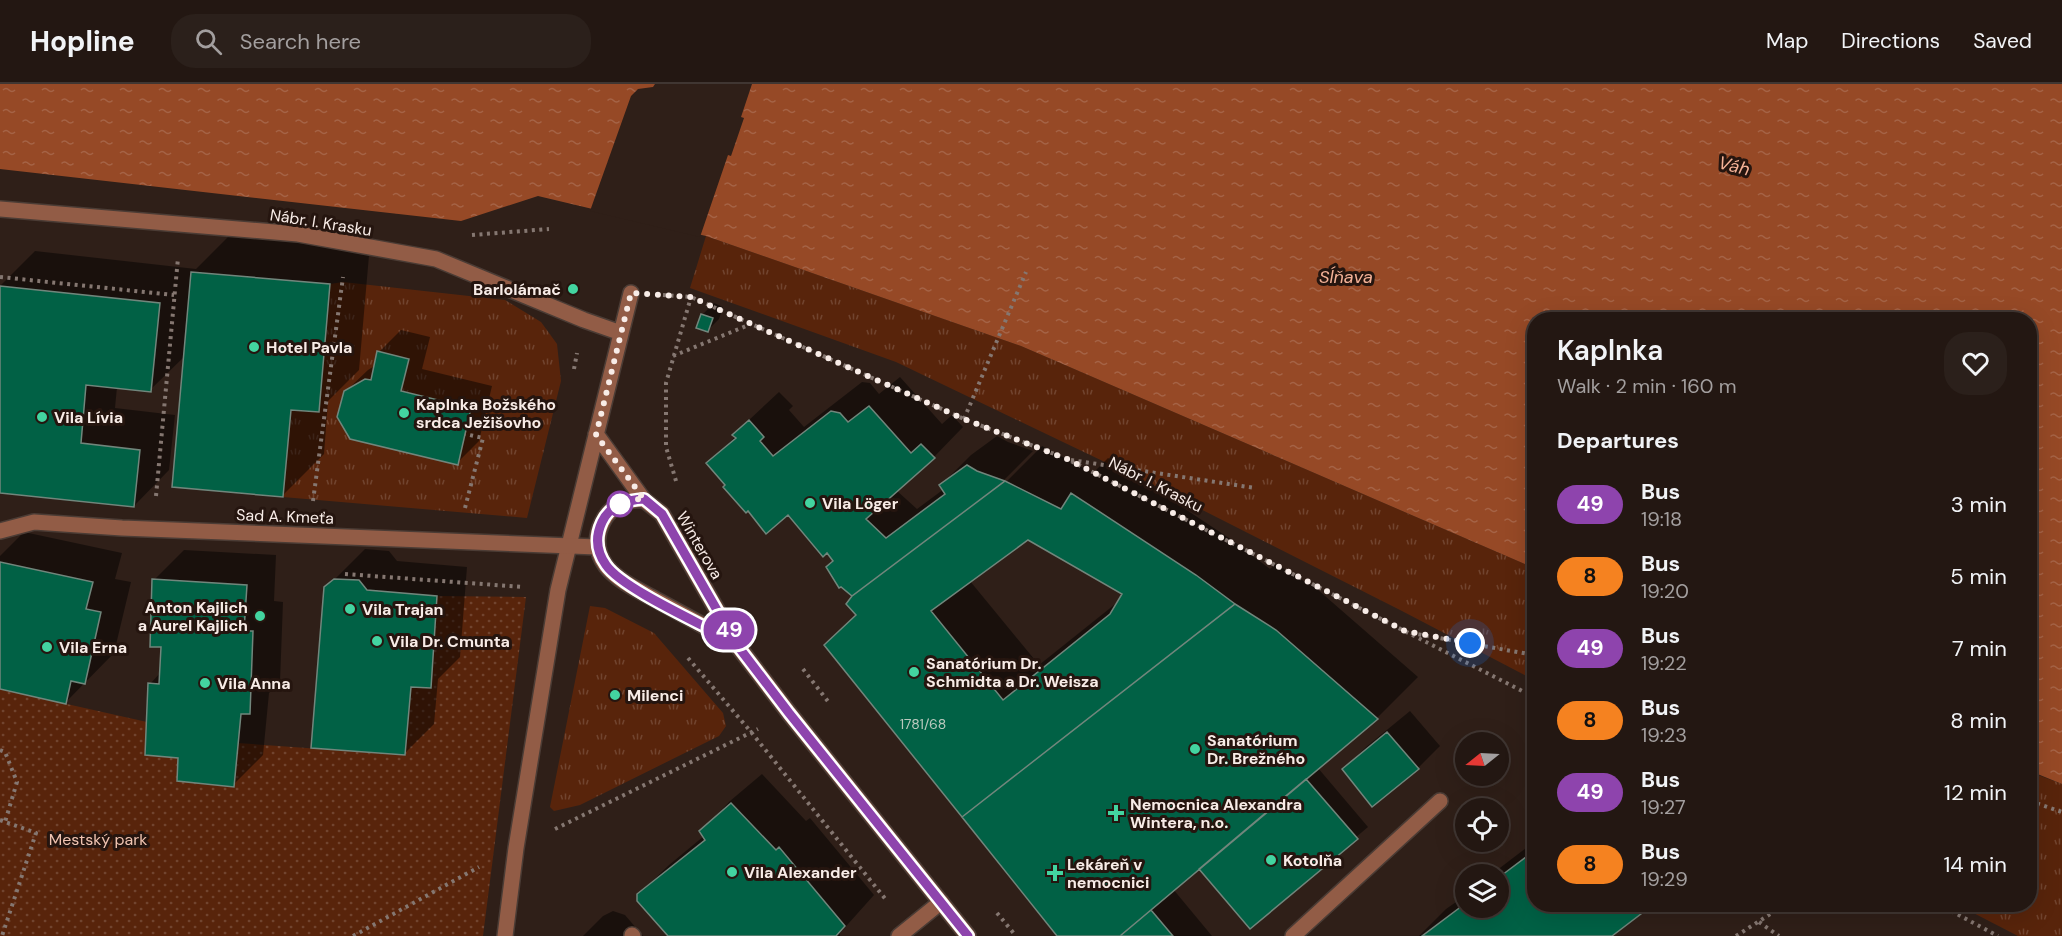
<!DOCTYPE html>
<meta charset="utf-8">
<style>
:root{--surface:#231712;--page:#2b201b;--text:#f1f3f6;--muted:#a39f9f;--line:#403632}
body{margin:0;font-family:"DM Sans",sans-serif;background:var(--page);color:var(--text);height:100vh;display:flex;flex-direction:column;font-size:22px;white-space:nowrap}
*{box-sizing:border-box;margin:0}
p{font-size:20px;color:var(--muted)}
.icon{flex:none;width:33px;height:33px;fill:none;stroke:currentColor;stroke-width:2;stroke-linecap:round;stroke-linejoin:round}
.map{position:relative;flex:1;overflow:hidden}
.details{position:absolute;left:1527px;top:228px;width:510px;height:600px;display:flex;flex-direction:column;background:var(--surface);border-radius:24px;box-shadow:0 6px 24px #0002,0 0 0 2px var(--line)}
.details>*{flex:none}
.badge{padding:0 12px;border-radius:20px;font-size:21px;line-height:39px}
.needle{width:39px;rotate:252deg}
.fabs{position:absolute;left:1455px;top:648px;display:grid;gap:12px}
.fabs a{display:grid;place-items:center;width:54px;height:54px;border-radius:50%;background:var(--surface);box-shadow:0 6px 24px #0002,0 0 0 2px var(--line);font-size:30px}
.you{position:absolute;width:30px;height:30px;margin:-15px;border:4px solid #fff;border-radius:50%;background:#1a73e8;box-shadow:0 0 0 9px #1a73e833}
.map>.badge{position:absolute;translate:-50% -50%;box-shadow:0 0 0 3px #fff}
h2{padding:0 30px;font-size:22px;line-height:54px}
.round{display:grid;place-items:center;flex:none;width:63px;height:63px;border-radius:24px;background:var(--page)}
.summary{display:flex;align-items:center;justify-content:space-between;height:102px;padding:0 30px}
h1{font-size:28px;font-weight:600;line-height:45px}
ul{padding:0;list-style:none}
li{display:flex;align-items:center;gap:18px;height:72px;padding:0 30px}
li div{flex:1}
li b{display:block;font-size:22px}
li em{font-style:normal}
li .badge{min-width:66px;font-weight:700;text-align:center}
header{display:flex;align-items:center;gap:36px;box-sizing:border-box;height:84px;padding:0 30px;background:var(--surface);border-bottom:2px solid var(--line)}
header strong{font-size:28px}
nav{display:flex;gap:33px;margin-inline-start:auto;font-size:21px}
.search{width:420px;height:54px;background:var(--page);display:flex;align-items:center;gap:15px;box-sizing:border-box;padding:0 21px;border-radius:24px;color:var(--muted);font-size:22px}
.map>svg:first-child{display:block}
.grass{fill:url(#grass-tufts)}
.park{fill:url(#park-dots)}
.water{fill:url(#water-ripples)}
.pier{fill:#2f1f18}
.shadow{fill:#0007;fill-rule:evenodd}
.building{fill:#016145;stroke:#71867c;stroke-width:1.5;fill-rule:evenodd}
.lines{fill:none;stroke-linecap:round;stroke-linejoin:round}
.service-casing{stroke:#4b3c35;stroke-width:18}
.pedestrian-casing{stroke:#4b3c35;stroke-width:18}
.minor-casing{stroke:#4b3c35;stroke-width:18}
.path{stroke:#857771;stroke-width:4;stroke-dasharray:3 4.5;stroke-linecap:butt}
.service{stroke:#925c46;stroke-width:15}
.pedestrian{stroke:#925c46;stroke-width:15}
.minor{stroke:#925c46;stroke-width:15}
.line-casing{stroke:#fff;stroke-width:14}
.line{stroke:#8e44ad;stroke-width:9}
.walk{stroke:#f8ece7;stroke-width:6;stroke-dasharray:0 10.8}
.poi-dot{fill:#43d4a0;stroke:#25150f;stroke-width:2}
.stop-dot{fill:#fff;stroke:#8e44ad;stroke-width:3}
.labels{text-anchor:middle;stroke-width:6;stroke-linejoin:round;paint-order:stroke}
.number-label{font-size:14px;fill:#bac9be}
.street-label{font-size:16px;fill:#f8ece7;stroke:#25150f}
.poi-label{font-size:16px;font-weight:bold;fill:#f8ece7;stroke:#25150f;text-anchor:start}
.park-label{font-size:16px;fill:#f1c4b1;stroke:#25150f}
.water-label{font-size:18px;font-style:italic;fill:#f5b297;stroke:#25150f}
</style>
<header>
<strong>Hopline</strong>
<div class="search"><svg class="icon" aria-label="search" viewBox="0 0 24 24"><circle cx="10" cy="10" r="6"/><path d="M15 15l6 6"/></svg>Search here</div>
<nav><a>Map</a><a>Directions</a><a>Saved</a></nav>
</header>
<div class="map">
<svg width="2062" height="852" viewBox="0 0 2062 852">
<defs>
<pattern id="grass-tufts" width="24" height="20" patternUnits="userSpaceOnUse" patternTransform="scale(1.5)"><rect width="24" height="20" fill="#58240b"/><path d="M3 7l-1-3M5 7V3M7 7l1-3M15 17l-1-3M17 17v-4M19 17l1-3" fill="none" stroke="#71442f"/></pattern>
<pattern id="park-dots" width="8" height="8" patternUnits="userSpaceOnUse" patternTransform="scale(1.5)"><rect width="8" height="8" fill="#58240b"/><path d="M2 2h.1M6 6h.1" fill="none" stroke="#71442f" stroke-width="1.8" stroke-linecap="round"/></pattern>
<pattern id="water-ripples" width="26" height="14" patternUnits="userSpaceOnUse" patternTransform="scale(1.5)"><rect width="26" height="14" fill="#964926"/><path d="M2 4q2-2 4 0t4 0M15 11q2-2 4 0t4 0" fill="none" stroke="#a56346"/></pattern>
</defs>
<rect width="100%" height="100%" fill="#2f1f18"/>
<path class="grass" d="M706,152l315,110 513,222v112l-132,-69 -245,-124 -261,-125 -206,-74z
M343,198l162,18 36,22 16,22 4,37 -34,137 -244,-21 8,-87 28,2 11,-128z
M590,522l15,2 49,25 69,80 3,13 -7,10 -139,69 -26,6 -4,-4z
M2030,688l32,12v152h-44l-60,-31 72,-1z"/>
<path class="park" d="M437,512l89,1 -43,339h-483v-247l147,33 31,36 -1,23 56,6 5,-44 167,12 6,-68 20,1z"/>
<path class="water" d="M0,0h2062v700l-32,-13v-451h-496v248l-513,-222 -315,-110 -168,-40 -77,25 -461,-52z"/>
<path class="pier" d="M655,0h97l-11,33 3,1 -13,38 -3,-1 -28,82 -110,-26 41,-115 7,-7 15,-2z"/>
<path class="shadow" d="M233,148l137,12 -11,126 -31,31 -4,53 -41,41 -98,-139 -35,34 -33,-3 -2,21 60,7 -6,55 -35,36 -134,-14v-206l35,-35 161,18z
M714,219l9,4 -4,12 -11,11 -6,-15z
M401,246l29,7 -8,32 70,17 -13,55 -22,22 -112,-71 23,-22 8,-5 3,-13z
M900,293l42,47 10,-9 11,12 -29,30 -38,33 21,19 27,-20 -3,-4 30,-30 26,-19 11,6 25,9 -29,29v4l38,-38 51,27 15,-15 124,82 38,29 6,-5 41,25 101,88 -41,41 -59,50 50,59 -118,100 -50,-60 -27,22 39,47h-153l-202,-321 -3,-19 -19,-35 -47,-48 -61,-28 -19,-22 28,-27 -2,-2 45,-42 14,14 -4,4 15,17 58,-45 8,1 9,11zM1028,455l96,55 -5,7 -80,64 -69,-84z
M24,448l98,21 -7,26 16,3 -17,71 -48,49 -66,-15v-131z
M365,465l24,2 8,10 70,6 -7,90 -22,22 -4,45 -30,30 -78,-166z
M184,466l92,5 -2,46 9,1 -3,80 -11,11 -6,62 -30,30 -54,-29 -29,-72 11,-12 2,-27 -9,-65z
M1410,627l30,35 -22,22 -74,1 22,-22z
M762,690l44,47 4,-3 64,77 -34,38v3h-170l-32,-41 31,-30 35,-29 -3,-5 29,-30z
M1534,758v62l75,32h-190l27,-27 20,-14v13h32v-34h-6z
M613,827l12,4 18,21h-60l20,-20z"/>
<path class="building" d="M191,188l139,12 -11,128 -28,-2 -8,87 -111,-10z
M0,202l160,17 -9,89 -65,-7 -5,58 59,7 -6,57 -134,-14z
M701,230l12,4 -5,14 -12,-4z
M377,267l32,8 -8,32 70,17 -13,57 -108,-26 -13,-22 7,-26 21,-12 6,1z
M869,322l42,47 10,-9 14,14 -69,61 20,19 59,-44 -6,-9 28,-20 10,6 28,10 -153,115 -11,-9 -2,1 -13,-21 7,-6 -6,-8 -4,4 -35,-42 -22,19 -18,-23 -2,2 -23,-26 2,-2 -19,-22 30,-25 -4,-3 17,-15 15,17 -4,4 13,15 58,-45 9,2 8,9z
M1005,397l56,28 10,-16 125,82 39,29 -273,213 -138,-172 32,-30 -10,-11 6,-8zM1028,456l94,54 -12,20 -107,86 -72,-89z
M0,478l93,20 -7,27 15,3 -16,72 -14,-3 -5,23 -66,-15z
M152,495l95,6 -3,46h9l-3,83h-9l-7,73 -57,-6 1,-23 -33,-3 3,-72 11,1 2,-37h-11z
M334,495l25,1 8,10 70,6 -6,92 -20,-1 -6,68 -94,-7 13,-161z
M1235,520l41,26 102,89 -258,217h-63l-95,-119z
M1387,648l32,37 -47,38 -30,-38z
M1306,695l52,60 -108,90 -51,-60z
M731,719l45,47 3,-3 66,79 -9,10h-168l-31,-35v-7l68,-54 -6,-9z
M1534,767v53h120l-42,32h-190l44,-33v5h32v-30z
M1151,826l22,26h-53z"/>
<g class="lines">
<g class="service-casing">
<path id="service" d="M632,851l1,1
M899,852l42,-34
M1293,852l147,-135"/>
</g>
<g class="pedestrian-casing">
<path id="pedestrian" d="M0,125l298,25 138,25 148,61 37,13
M596,350l47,65
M505,852l11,-88 42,-258 73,-297"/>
</g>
<g class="minor-casing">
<path id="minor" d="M0,447l34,-9 88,6 475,19
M737,561c-25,-15 -51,-29 -77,-43 -18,-10 -41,-20 -54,-36 -10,-14 -11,-29 -4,-43 8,-18 24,-23 41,-24l19,15 75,131 52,68 179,223"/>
</g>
<path class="path" d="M472,151l77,-6
M0,193l174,18
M663,211l28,2 273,122 103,40 467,238
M673,272l78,-32
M574,285l3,-16
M964,335l62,-147
M1071,376l184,28
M676,397l-10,-34v-64l25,-86
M156,412l22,-238
M313,417l30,-224
M465,424l18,-70 -18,-4
M345,490l178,13
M1411,549l123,22
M688,574l63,74 136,169
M803,585l27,35
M0,666l5,2 12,30 -12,40
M2030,717l32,11
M0,736l36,13 -34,103
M555,745l203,-100
M1938,820l60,32
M997,829l19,23
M1759,838l20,14
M353,852l126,-69
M1736,852l50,-32"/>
<use href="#service" class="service"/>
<use href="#pedestrian" class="pedestrian"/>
<use href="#minor" class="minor"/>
</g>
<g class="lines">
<g class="line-casing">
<path id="line" d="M719,550c-26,-14 -98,-47 -113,-69 -10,-14 -11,-28 -4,-43 8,-17 24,-22 42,-23l18,15 75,131 52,68 179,223"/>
</g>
<use href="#line" class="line"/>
<path class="walk" d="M620,420l-6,3 14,-7 16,-1 -48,-64 35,-142 60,4 273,122 103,40 338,172 65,12"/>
</g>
<g class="poi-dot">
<circle cx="573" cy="205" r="6"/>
<circle cx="254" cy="263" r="6"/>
<circle cx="404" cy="329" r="6"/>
<circle cx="42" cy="333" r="6"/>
<circle cx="810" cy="419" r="6"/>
<circle cx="350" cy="525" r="6"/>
<circle cx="260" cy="532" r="6"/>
<circle cx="377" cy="557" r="6"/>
<circle cx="47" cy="563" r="6"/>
<circle cx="914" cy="588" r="6"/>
<circle cx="205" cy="599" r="6"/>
<circle cx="615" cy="611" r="6"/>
<circle cx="1195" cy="665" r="6"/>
<path d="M1113 720h6v6h6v6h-6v6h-6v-6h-6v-6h6z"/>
<circle cx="1271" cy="776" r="6"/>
<circle cx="732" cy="788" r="6"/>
<path d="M1052 780h6v6h6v6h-6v6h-6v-6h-6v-6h6z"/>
</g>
<circle class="stop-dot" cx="620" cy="420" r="12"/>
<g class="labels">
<g class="number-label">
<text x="923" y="645">1781/68</text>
</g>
<g class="street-label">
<text transform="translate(321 138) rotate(9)" y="6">Nábr. I. Krasku</text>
<text transform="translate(1156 400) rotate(27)" y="6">Nábr. I. Krasku</text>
<text transform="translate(285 432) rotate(2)" y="6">Sad A. Kmeťa</text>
<text transform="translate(700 461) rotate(60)" y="6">Winterova</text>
</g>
<g class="poi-label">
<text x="561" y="211" text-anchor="end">Barlolámač</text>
<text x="266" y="269">Hotel Pavla</text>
<text x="416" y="326">Kaplnka Božského<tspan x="416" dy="18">srdca Ježišovho</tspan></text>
<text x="54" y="339">Vila Lívia</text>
<text x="822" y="425">Vila Löger</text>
<text x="248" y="529" text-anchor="end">Anton Kajlich<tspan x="248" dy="18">a Aurel Kajlich</tspan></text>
<text x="362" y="531">Vila Trajan</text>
<text x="389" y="563">Vila Dr. Cmunta</text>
<text x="59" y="569">Vila Erna</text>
<text x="926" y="585">Sanatórium Dr.<tspan x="926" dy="18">Schmidta a Dr. Weisza</tspan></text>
<text x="217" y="605">Vila Anna</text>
<text x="627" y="617">Milenci</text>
<text x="1207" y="662">Sanatórium<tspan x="1207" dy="18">Dr. Brežného</tspan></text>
<text x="1130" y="726">Nemocnica Alexandra<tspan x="1130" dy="18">Wintera, n.o.</tspan></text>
<text x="1283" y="782">Kotolňa</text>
<text x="1067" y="786">Lekáreň v<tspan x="1067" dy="18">nemocnici</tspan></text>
<text x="744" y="794">Vila Alexander</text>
</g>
<g class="park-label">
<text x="98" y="761">Mestský park</text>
</g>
<g class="water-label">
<text transform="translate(1734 82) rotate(14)" y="6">Váh</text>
<text x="1346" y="199">Sĺňava</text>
</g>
</g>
</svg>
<div class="fabs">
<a><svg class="needle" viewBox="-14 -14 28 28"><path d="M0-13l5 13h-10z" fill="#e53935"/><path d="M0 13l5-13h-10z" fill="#a39f9f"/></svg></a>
<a><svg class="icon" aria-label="locate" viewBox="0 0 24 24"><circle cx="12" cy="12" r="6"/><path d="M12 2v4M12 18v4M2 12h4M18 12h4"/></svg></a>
<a><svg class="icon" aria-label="layers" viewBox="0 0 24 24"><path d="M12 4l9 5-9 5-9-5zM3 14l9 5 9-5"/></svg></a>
</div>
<div class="you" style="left:1470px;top:559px"></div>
<b class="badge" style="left:729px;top:546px;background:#8e44ad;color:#fff">49</b>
<section class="details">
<div class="summary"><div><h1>Kaplnka</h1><p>Walk · 2 min · 160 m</p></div><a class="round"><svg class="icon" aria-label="heart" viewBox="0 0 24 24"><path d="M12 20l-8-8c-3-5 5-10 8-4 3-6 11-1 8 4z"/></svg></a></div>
<h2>Departures</h2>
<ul>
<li><span class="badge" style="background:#8e44ad;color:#fff">49</span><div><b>Bus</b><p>19:18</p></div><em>3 min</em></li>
<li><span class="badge" style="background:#f58220;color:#111">8</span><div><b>Bus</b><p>19:20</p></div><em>5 min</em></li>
<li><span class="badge" style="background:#8e44ad;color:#fff">49</span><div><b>Bus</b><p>19:22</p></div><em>7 min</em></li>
<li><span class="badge" style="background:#f58220;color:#111">8</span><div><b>Bus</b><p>19:23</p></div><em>8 min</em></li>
<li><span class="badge" style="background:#8e44ad;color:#fff">49</span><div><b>Bus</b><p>19:27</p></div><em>12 min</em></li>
<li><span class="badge" style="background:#f58220;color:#111">8</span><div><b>Bus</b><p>19:29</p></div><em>14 min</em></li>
</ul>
</section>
</div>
